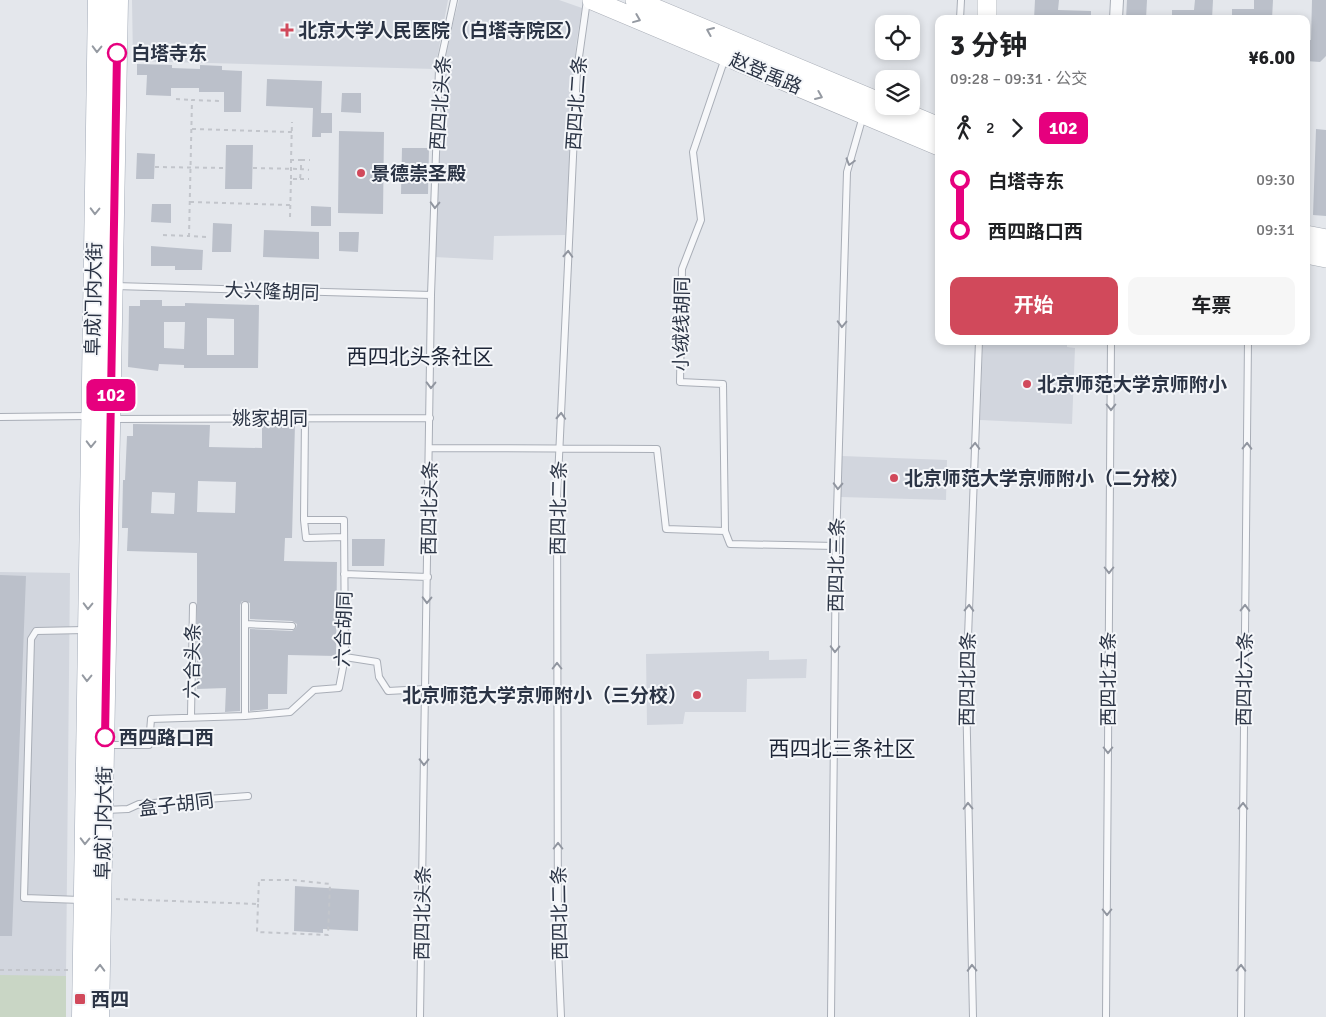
<!DOCTYPE html>
<html lang="zh">
<meta charset="utf-8">
<style>
:root{--surface:#fff;--page:#f6f6f6;--text:#202124;--muted:#757577;--accent:#d1495b}
body{margin:0;font-family:Signika,"Noto Sans SC",sans-serif;background:var(--page);color:var(--text);height:100vh;display:flex;flex-direction:column;font-size:19px;white-space:nowrap}
*{box-sizing:border-box;margin:0}
p{font-size:16px;color:var(--muted)}
.icon{flex:none;width:28px;height:28px;fill:none;stroke:currentColor;stroke-width:2;stroke-linecap:round;stroke-linejoin:round}
.map{position:relative;flex:1;overflow:hidden}
.panel{position:absolute;left:935px;top:15px;width:375px;height:330px;display:flex;flex-direction:column;background:var(--surface);border-radius:10px;box-shadow:0 2px 8px #0003}
.panel>*{flex:none}
.badge{padding:0 10px;border-radius:8px;font-size:18px;line-height:32px}
.controls{position:absolute;left:875px;top:15px;display:grid;gap:10px}
.controls a{display:grid;place-items:center;width:45px;height:45px;border-radius:10px;background:var(--surface);box-shadow:0 2px 8px #0003;font-size:25px}
.map>.badge{position:absolute;translate:-50% -50%;box-shadow:0 0 0 2px #fff}
.legs{display:flex;align-items:center;gap:8px;height:55px;padding:0 15px;font-size:16px}
.legs p{margin-inline-start:auto}
.head{display:flex;align-items:center;justify-content:space-between;height:85px;padding:0 15px}
h1{font-size:28px;font-weight:700;line-height:38px}
.cta{display:flex;gap:10px;margin-top:auto;padding:10px 15px}
.cta a{flex:1;height:58px;border-radius:10px;background:var(--accent);color:#fff;font-size:20px;font-weight:700;line-height:58px;text-align:center}
.cta a+a{background:var(--page);color:var(--text)}
ul{padding:0 15px;list-style:none}
li{display:flex;align-items:center;gap:18px;height:50px;font-size:19px}
li i{display:grid;place-items:center;width:8px;height:100%;margin:0 6px;background:currentColor}
li i::after{content:'';width:12px;height:12px;margin:-6px;border:4px solid;border-radius:50%;background:var(--surface)}
li p{margin-inline-start:auto}
li:first-child i{background:linear-gradient(#0000 50%,currentColor 0)}
li:last-child i{background:linear-gradient(currentColor 50%,#0000 0)}
.map>svg:first-child{display:block}
.built{fill:#d2d6de}
.green{fill:#c9d6c5}
.building{fill:#bbc0ca;fill-rule:evenodd}
.lines{fill:none;stroke-linecap:round;stroke-linejoin:round}
.lane-casing{stroke:#a9aeb7;stroke-width:8}
.street-casing{stroke:#a9aeb7;stroke-width:14}
.secondary-casing{stroke:#a9aeb7;stroke-width:20}
.primary-casing{stroke:#a3abb8;stroke-width:21}
.path{stroke:#c2c5cb;stroke-width:2;stroke-dasharray:4 4;stroke-linecap:butt}
.lane{stroke:#f7f8fa;stroke-width:6}
.street{stroke:#f7f8fa;stroke-width:12}
.secondary{stroke:#fff;stroke-width:19}
.primary{stroke:#fff;stroke-width:20}
.oneway{stroke:#959aa2}
.oneway2{stroke:#9196a0}
.line-1-casing{stroke:#fff;stroke-width:11}
.line-1{stroke:#e6007e;stroke-width:8}
.poi-dot{fill:#d1495b;stroke:#f4f6f9;stroke-width:2}
.stop-1-dot{fill:#fff;stroke:#e6007e;stroke-width:2.5}
.labels{text-anchor:middle;stroke-width:4;stroke-linejoin:round;paint-order:stroke}
.poi-label{font-size:19px;font-weight:bold;fill:#2b3445;stroke:#f4f6f9;text-anchor:start}
.stop-label{font-size:19px;font-weight:bold;fill:#2b3445;stroke:#f4f6f9;text-anchor:start}
.street-label{font-size:19px;fill:#2b3445;stroke:#f4f6f9}
.quarter-label{font-size:21px;fill:#1d2536;stroke:#f4f6f9}
</style>
<div class="map">
<svg width="1326" height="1017" viewBox="0 0 1326 1017">
<rect width="100%" height="100%" fill="#e4e7ec"/>
<path class="built" d="M132,0h316l-13,69 -302,-8z
M459,0h100l23,8 -6,37 -11,190 -71,1 -1,24 -59,-3 7,-188z
M983,341h84v6l8,1 -3,76 -92,-4z
M842,456l105,4 -1,40 -105,-3z
M0,572l70,1 -4,403h-66z
M769,651v9l38,-1 -1,19 -59,1 -1,33h-61l-2,12 -36,1 -1,-71z"/>
<path class="green" d="M0,975l66,1v41h-66z"/>
<path class="building" d="M1035,0h24l-1,10 33,1v8h-57z
M1127,0h20l-1,19h-20z
M1195,0h18l-1,19h-40v-9h22z
M1254,0h19l-1,19h-40v-10h22z
M1312,0h14v56l-6,6 -14,-1v-21h5z
M137,64l35,1v3l28,1v-4l22,1v4l20,1 -1,41h-17v-20h-25v-4h-28v8l-25,-1 1,-20h-10z
M267,79l55,2 -1,32h11v20h-11v4h-9l1,-29 -47,-2z
M342,93h19v20l-20,-1z
M1316,129l10,1v86l-13,-1z
M339,131l45,1 -1,82 -45,-1z
M226,145h27l-1,44h-27z
M402,148h27l-1,46h-27z
M137,153l18,1 -1,25h-18z
M152,204h19v19l-20,-1z
M311,206l20,1v19h-20z
M213,223l19,1 -1,28h-19z
M264,230l55,2v27l-56,-2z
M339,232h20l-1,20 -19,-1z
M151,246l52,4 -1,20h-27v-4h-24z
M140,300h22v6h23v-3l74,2 -1,63h-74v-3l-25,-1 -1,7 -30,-4 1,-61h11zM207,318l27,1v36h-27zM164,322h21l-1,27 -20,-1z
M133,424l77,1 -1,22 53,1v-24h33l-3,114h-7l-1,23 53,1 -1,94 -48,-1 -1,39h-19v15l-18,2v-82l42,2 4,-3 1,-4 -5,-3 -42,-2v-16l-8,-2 -2,4v106l-15,1 1,-24 -29,1v-136l-70,-2 1,-23h-6l1,-48h2l2,-44h6zM198,481l38,1 -1,31 -38,-1zM152,492l23,1 -1,21 -23,-1z
M352,539h33l-1,27h-32z
M0,575l26,1 -14,360h-12z
M295,886l64,4 -1,41 -35,-2v4l-29,-2z"/>
<g class="lines">
<g class="lane-casing">
<path id="lane" d="M960,19l1,-19
M115,286l316,9
M0,417l89,-1
M111,419l319,-1
M430,448l227,1 9,80 59,2 5,13 106,2
M304,520l1,-102
M725,531l-2,-147 -43,-2 2,-113 19,-49 -8,-68 32,-94
M344,574l84,3
M245,624l47,2
M345,657l32,5 2,15 9,14 37,-2
M191,716l2,-110
M245,716v-111
M106,745h43l2,-26 94,-3 45,-4 24,-22 25,-2 6,-31 -1,-137h-40l2,18 38,-1
M105,810l23,-1 11,-5 109,-8
M81,900l-57,-2 7,-259 5,-8 49,-1
M420,1017l11,-722 8,-226 15,-69
M561,1017l-3,-69 -1,-448 20,-429 10,-71
M831,1017l5,-471 11,-374 16,-56
M973,1017l-7,-326 13,-350
M1106,1017l5,-676
M1241,1017l7,-676"/>
</g>
<g class="street-casing">
<path id="street" d="M1116,19l1,-19"/>
</g>
<g class="secondary-casing">
<path id="secondary" d="M592,0l347,146
M635,0l249,104
M987,0v19
M889,106l50,21
M1306,235l20,4
M1306,254l20,4"/>
</g>
<g class="primary-casing">
<path id="primary" d="M82,1017l16,-1017
M99,1017l19,-1017"/>
</g>
<path class="path" d="M176,99l16,1
M192,129l100,3
M301,160h9
M155,167l71,1
M253,168l48,1v-9h-10l1,-38
M291,179v-19
M300,179h9
M190,202l100,3
M290,217l1,-38h9l1,-10 8,1
M163,235l26,1
M206,237l-17,-1 3,-136 27,1
M116,899l142,5 1,-24h33l38,4 -2,51 -71,-3 1,-28
M0,970h68"/>
<use href="#lane" class="lane"/>
<use href="#street" class="street"/>
<use href="#secondary" class="secondary"/>
<use href="#primary" class="primary"/>
</g>
<defs><path id="oneway-chevron" d="M-2-3.5L2.5 0L-2 3.5" fill="none" stroke-width="1.6" stroke-linecap="round" stroke-linejoin="round" transform="scale(1.25)"/></defs>
<g class="oneway">
<use href="#oneway-chevron" transform="translate(637 19) rotate(22)"/>
<use href="#oneway-chevron" transform="translate(710 31) rotate(-157)"/>
<use href="#oneway-chevron" transform="translate(97 49) rotate(91)"/>
<use href="#oneway-chevron" transform="translate(819 96) rotate(23)"/>
<use href="#oneway-chevron" transform="translate(95 211) rotate(91)"/>
<use href="#oneway-chevron" transform="translate(91 444) rotate(91)"/>
<use href="#oneway-chevron" transform="translate(88 606) rotate(91)"/>
<use href="#oneway-chevron" transform="translate(87 678) rotate(91)"/>
<use href="#oneway-chevron" transform="translate(85 841) rotate(91)"/>
<use href="#oneway-chevron" transform="translate(100 968) rotate(-89)"/>
</g>
<g class="oneway2">
<use href="#oneway-chevron" transform="translate(850 162) rotate(106)"/>
<use href="#oneway-chevron" transform="translate(435 205) rotate(92)"/>
<use href="#oneway-chevron" transform="translate(568 254) rotate(-87)"/>
<use href="#oneway-chevron" transform="translate(842 324) rotate(92)"/>
<use href="#oneway-chevron" transform="translate(431 385) rotate(91)"/>
<use href="#oneway-chevron" transform="translate(1111 407) rotate(90)"/>
<use href="#oneway-chevron" transform="translate(561 416) rotate(-87)"/>
<use href="#oneway-chevron" transform="translate(975 446) rotate(-88)"/>
<use href="#oneway-chevron" transform="translate(1247 446) rotate(-89)"/>
<use href="#oneway-chevron" transform="translate(838 486) rotate(92)"/>
<use href="#oneway-chevron" transform="translate(1109 570) rotate(90)"/>
<use href="#oneway-chevron" transform="translate(427 600) rotate(91)"/>
<use href="#oneway-chevron" transform="translate(969 608) rotate(-88)"/>
<use href="#oneway-chevron" transform="translate(1245 608) rotate(-89)"/>
<use href="#oneway-chevron" transform="translate(835 649) rotate(91)"/>
<use href="#oneway-chevron" transform="translate(557 666) rotate(-90)"/>
<use href="#oneway-chevron" transform="translate(1108 750) rotate(90)"/>
<use href="#oneway-chevron" transform="translate(424 762) rotate(91)"/>
<use href="#oneway-chevron" transform="translate(968 806) rotate(-91)"/>
<use href="#oneway-chevron" transform="translate(1243 806) rotate(-89)"/>
<use href="#oneway-chevron" transform="translate(558 846) rotate(-90)"/>
<use href="#oneway-chevron" transform="translate(1107 912) rotate(90)"/>
<use href="#oneway-chevron" transform="translate(972 968) rotate(-91)"/>
<use href="#oneway-chevron" transform="translate(1241 968) rotate(-89)"/>
</g>
<g class="lines">
<g class="line-1-casing">
<path id="line-1" d="M105,737l12,-684"/>
</g>
<use href="#line-1" class="line-1"/>
</g>
<g class="poi-dot">
<path d="M284.5 22.5h5v5h5v5h-5v5h-5v-5h-5v-5h5z"/>
<circle cx="361" cy="173" r="5"/>
<circle cx="1027" cy="384" r="5"/>
<circle cx="894" cy="478" r="5"/>
<circle cx="697" cy="695" r="5"/>
<rect x="74" y="993" width="12" height="12" rx="2.5"/>
</g>
<g class="stop-1-dot">
<circle cx="117" cy="53" r="9"/>
<circle cx="105" cy="737" r="9"/>
</g>
<g class="labels">
<g class="poi-label">
<text x="298" y="37">北京大学人民医院（白塔寺院区）</text>
<text x="371" y="180">景德崇圣殿</text>
<text x="1037" y="391">北京师范大学京师附小</text>
<text x="904" y="485">北京师范大学京师附小（二分校）</text>
<text x="687" y="702" text-anchor="end">北京师范大学京师附小（三分校）</text>
<text x="91" y="1006">西四</text>
</g>
<g class="stop-label">
<text x="131" y="60">白塔寺东</text>
<text x="119" y="744">西四路口西</text>
</g>
<g class="street-label">
<text transform="translate(766 73) rotate(23)" y="7">赵登禹路</text>
<text transform="translate(440 103) rotate(-86)" y="7">西四北头条</text>
<text transform="translate(576 103) rotate(-86)" y="7">西四北二条</text>
<text transform="translate(272 291) rotate(2)" y="7">大兴隆胡同</text>
<text transform="translate(93 299) rotate(-89)" y="7">阜成门内大街</text>
<text transform="translate(681 324) rotate(-89)" y="7">小绒线胡同</text>
<text x="270" y="425">姚家胡同</text>
<text transform="translate(429 508) rotate(-89)" y="7">西四北头条</text>
<text transform="translate(558 508) rotate(-89)" y="7">西四北二条</text>
<text transform="translate(836 565) rotate(-89)" y="7">西四北三条</text>
<text transform="translate(343 629) rotate(-88)" y="7">六合胡同</text>
<text transform="translate(192 661) rotate(-89)" y="7">六合头条</text>
<text transform="translate(967 679) rotate(-89)" y="7">西四北四条</text>
<text transform="translate(1108 679) rotate(-90)" y="7">西四北五条</text>
<text transform="translate(1244 679) rotate(-89)" y="7">西四北六条</text>
<text transform="translate(176 804) rotate(-7)" y="7">盒子胡同</text>
<text transform="translate(103 823) rotate(-89)" y="7">阜成门内大街</text>
<text transform="translate(422 913) rotate(-89)" y="7">西四北头条</text>
<text transform="translate(559 913) rotate(-91)" y="7">西四北二条</text>
</g>
<g class="quarter-label">
<text x="420" y="364">西四北头条社区</text>
<text x="842" y="756">西四北三条社区</text>
</g>
</g>
</svg>
<div class="controls">
<a><svg class="icon" aria-label="locate" viewBox="0 0 24 24"><circle cx="12" cy="12" r="6"/><path d="M12 2v4M12 18v4M2 12h4M18 12h4"/></svg></a>
<a><svg class="icon" aria-label="layers" viewBox="0 0 24 24"><path d="M12 4l9 5-9 5-9-5zM3 14l9 5 9-5"/></svg></a>
</div>
<b class="badge" style="left:111px;top:395px;background:#e6007e;color:#fff">102</b>
<section class="panel">
<div class="head"><div><h1>3 分钟</h1><p>09:28 – 09:31 · 公交</p></div><b>¥6.00</b></div>
<div class="legs"><svg class="icon" aria-label="walk" viewBox="0 0 24 24"><circle cx="13" cy="4" r="2"/><path d="M13 8l-2 6 4 7M11 14l-3 7M7 12l3-4h3l4 4"/></svg>2<svg class="icon" aria-label="forward" viewBox="0 0 24 24"><path d="M9 5l7 7-7 7"/></svg><b class="badge" style="background:#e6007e;color:#fff">102</b></div>
<ul>
<li><i style="color:#e6007e"></i><b>白塔寺东</b><p>09:30</p></li>
<li><i style="color:#e6007e"></i><b>西四路口西</b><p>09:31</p></li>
</ul>
<div class="cta"><a>开始</a><a>车票</a></div>
</section>
</div>
